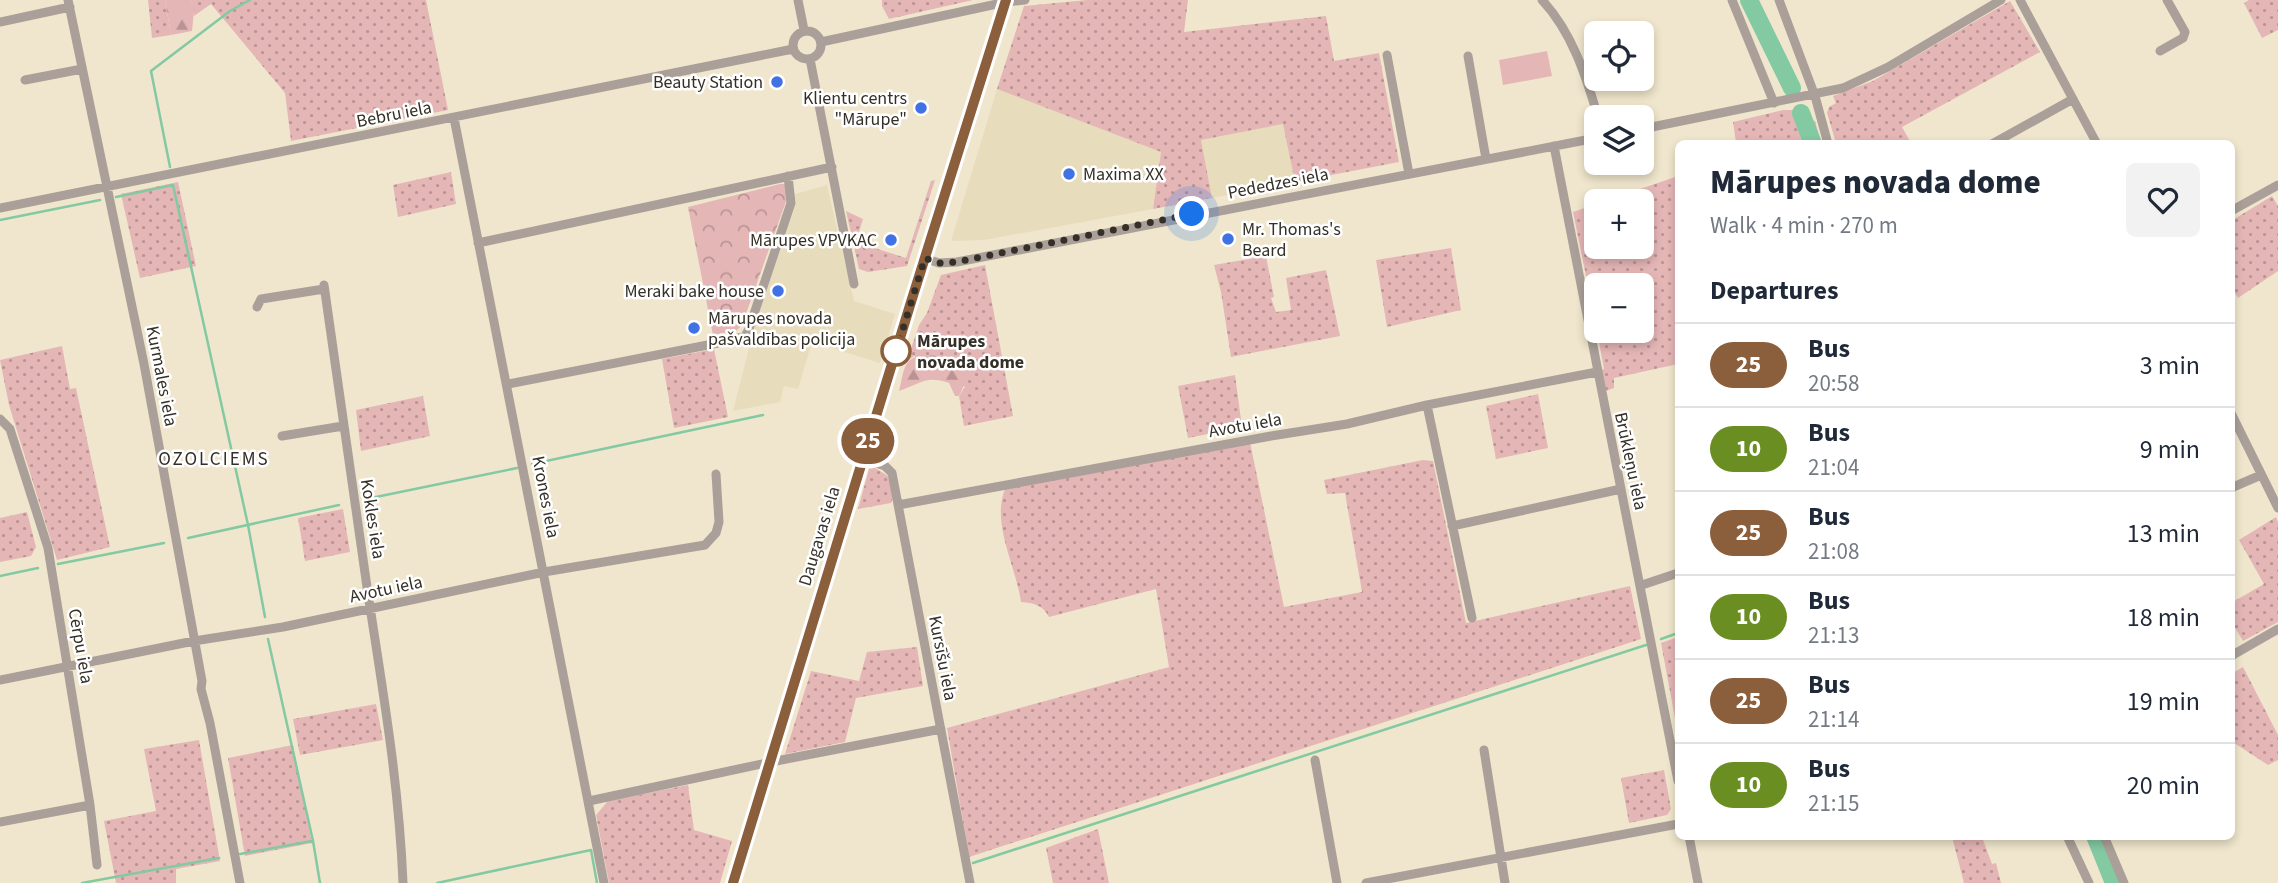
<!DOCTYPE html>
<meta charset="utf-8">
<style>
:root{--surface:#fff;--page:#f2f2f3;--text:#1f2937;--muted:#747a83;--line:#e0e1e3}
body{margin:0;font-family:"Source Sans 3",sans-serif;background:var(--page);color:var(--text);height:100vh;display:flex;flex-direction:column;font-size:26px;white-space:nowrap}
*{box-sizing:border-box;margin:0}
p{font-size:23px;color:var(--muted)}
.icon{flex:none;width:38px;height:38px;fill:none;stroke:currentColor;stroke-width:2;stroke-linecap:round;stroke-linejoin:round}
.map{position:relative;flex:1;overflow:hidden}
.sheet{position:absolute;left:1675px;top:140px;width:560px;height:700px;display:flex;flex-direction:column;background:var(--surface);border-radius:10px;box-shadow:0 4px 10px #0003}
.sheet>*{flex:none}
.badge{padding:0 14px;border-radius:23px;font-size:24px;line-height:46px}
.tools{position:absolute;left:1584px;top:21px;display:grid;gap:14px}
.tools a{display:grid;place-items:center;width:70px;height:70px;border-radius:10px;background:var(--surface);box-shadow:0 4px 10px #0003;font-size:35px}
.you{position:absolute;width:35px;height:35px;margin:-18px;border:5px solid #fff;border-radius:50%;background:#1a73e8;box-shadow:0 0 0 10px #1a73e833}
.map>.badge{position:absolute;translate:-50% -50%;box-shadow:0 0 0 4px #fff}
h2{padding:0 35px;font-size:26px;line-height:63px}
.round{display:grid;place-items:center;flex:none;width:74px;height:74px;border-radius:10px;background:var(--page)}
.headline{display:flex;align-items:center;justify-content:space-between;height:119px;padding:0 35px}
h1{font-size:33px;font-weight:800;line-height:52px}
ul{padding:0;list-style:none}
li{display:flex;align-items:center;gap:21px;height:84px;padding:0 35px;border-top:2px solid var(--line)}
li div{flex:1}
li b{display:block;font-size:26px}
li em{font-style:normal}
li .badge{min-width:77px;font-weight:700;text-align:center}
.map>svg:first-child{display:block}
.built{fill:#e7dcbb}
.grass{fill:url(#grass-dots)}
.forest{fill:url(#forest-firs)}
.park{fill:url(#park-crowns)}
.garden{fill:#e5b6b6}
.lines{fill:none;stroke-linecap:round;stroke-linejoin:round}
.stream{stroke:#83c9a2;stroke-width:2.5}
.river{stroke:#83c9a2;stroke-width:18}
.street{stroke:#aaa099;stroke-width:9}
.primary{stroke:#78655a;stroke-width:14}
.line-casing{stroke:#fff;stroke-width:16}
.line{stroke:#8b5e3c;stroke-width:10}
.walk{stroke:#343027;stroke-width:7;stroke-dasharray:0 12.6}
.poi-dot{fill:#4172e3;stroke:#fff;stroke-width:2.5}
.stop-dot{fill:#fff;stroke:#8b5e3c;stroke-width:3.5}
.labels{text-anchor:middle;stroke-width:5;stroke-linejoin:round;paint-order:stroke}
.poi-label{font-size:18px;fill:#343027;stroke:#fff;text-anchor:end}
.street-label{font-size:18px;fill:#343027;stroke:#fff}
.stop-label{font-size:18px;font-weight:bold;fill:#343027;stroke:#fff;text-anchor:start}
.neighbourhood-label{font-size:19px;letter-spacing:2px;fill:#343027;stroke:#fff}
</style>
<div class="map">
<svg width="2278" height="883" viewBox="0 0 2278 883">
<defs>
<pattern id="grass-dots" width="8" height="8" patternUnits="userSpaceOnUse" patternTransform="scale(1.75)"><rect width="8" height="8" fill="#e5b6b6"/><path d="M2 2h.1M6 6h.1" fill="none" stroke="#ba9494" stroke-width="1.8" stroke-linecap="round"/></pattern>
<pattern id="forest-firs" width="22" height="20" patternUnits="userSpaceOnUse" patternTransform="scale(1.75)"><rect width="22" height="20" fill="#e5b6b6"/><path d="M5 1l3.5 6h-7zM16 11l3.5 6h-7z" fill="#ba9494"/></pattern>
<pattern id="park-crowns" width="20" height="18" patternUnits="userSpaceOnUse" patternTransform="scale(1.75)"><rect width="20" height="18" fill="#e5b6b6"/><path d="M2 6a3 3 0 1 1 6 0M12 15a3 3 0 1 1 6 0" fill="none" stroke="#ba9494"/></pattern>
</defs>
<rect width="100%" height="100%" fill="#f0e6cd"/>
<path class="built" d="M997,89l164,63 -8,57 -169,31 -33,1z
M1284,124l11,58 -83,16 -11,-58z
M827,185l27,116 41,13 -15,49 -68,-21 -14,47 -14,-3 -4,16 -47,9 22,-86 41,-121 -1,-10z"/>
<path class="grass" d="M148,0h17l6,35 -19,3z
M191,0h235l22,110 -157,31 -6,-48 -74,-89 -17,12z
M882,0h91l-84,19 -7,-13z
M1087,0h101l-4,32 142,-16 8,45 45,-8 20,109 -104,20 -12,-58 -82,16 11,58 -59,11 8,-57 -164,-63 27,-83z
M2249,0h29v30l-16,8 -18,-35z
M2010,1l30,51 -138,75 9,16h-75l-9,-30 2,-6 7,-4 -3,-7 40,-15z
M1783,110h21l4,12 7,-1 6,22h-85l-3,-21z
M451,172l5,32 -58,13 -5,-32z
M1678,176v188l-64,14v10l-8,3 -5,-21 3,-1 -7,-38h45v-46h-46v40l-23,-113 23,-8v43h46v-46h-37z
M935,180l-28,86 -39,6 -9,-3 -13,-58 17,8 -7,23 50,16 25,-77z
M178,182l18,84 -56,12 -19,-84z
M2272,196l6,10v65l-40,27 -7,-12v-65z
M1451,248l10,62 -74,17 -11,-67z
M1266,256l8,41 -3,1 5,14 15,-2 -5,-32 40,-8 14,66 -109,21 -10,-65 -7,-27z
M985,265l28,151 -49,10 -5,-30 6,-9 -51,-31 -7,5 12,-36 8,-12 14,-38z
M62,346l8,43 6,-1 34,159 -53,13 -48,-155 -9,-45z
M714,349l14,68 -54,11 -12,-69z
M1235,375l7,52 -54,11 -10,-52z
M1538,394l10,54 -52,11 -10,-53z
M423,396l7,40 -69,15 -5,-41z
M1250,442l34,165 78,-15 -17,-99 -18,1 -3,-14 99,-20 10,1 33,162 164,-37 11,53 -672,218 -22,-129 222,-61 -13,-78 -107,28c-6,-12 -15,-14 -28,-15 -5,-36 -30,-78 -16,-113z
M875,468l13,8 5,21 -2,6 -33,6 11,-40z
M343,509l7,43 -45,9 -7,-43z
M27,512l9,35 -5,9 -31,6v-44z
M2276,517l2,5v100l-35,19 -12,-20v-18l33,-19 -25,-44z
M1678,637v80l-3,1 -14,-75z
M917,647l6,39 -67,12 -11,44 -60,12 26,-83 48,10 8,-29z
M2243,667l35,68v25l-10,5 -37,-24v-67z
M376,704l7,36 -83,15 -7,-36z
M199,740l21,121 -44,8v14h-60l-12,-62 52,-10 -12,-62z
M293,745l19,98 -67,13 -17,-98z
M1664,770l7,39 -4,6 -38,8 -8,-45z
M688,785l6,45 38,11 -12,42h-111l-13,-68 12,-14z
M1098,829l11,54h-56l-7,-35z
M1952,837h30l10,27 4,-1 5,20h-37z"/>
<path class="forest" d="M165,0h26l3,11 -2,20 -21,4z
M923,355c27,0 54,10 36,41h-4l-6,-13c-23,-8 -29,1 -50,8 5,-18 3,-33 24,-36z"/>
<path class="park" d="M780,184h4l5,4v5l-47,132 -6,6 -23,4 -25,-128z"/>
<path class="garden" d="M1547,51l5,25 -49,9 -4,-25z"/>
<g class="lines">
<path class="stream" d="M170,167l-19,-96 79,-60 20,-11
M116,197l57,-12 75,340 17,92
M0,220l100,-20
M532,464l231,-49
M371,498l146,-30
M188,538l151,-33
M58,564l106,-21
M0,576l38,-8
M268,639l45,202 7,42
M1661,639l17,-6
M240,854l72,-13
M973,863l673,-218
M82,883l137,-25
M437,883l154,-33 6,33"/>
<path class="river" d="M1749,0l43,88
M1801,113l12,31
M2095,836l19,47"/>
<path class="street" d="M68,0l76,364 58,317 -1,8 9,34 30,160
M798,0l6,30
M1542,0c30,32 44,76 56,117
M1732,0l42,103
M1779,0l36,96 13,48
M2020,0l77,144
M0,22l70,-15
M793 45a14 14 0 1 1 28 0a14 14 0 1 1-28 0Z
M821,42l185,-40 19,-2
M2160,51l23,-13 2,-6 -18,-32
M1387,55l22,119
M1468,56l18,103
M810,59l44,225
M25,80l57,-11
M454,118l150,765
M1642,129l201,-41 45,-21 113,-67
M1992,144l81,-45
M1554,146l124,635
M0,208l793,-159
M2231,211l47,-26
M478,243l354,-76
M924,258l15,5 18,-1 639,-124
M324,285c14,103 29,206 44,309 15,98 31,190 35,289
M257,307l4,-8 63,-10
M508,384l215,-42 22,-6 4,-7 42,-126 -3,-27
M1427,405l45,213
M2231,413l47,95
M0,419l10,10 38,119 42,257 -90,17
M282,436l61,-10
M863,459l22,7 7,7 78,410
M2231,488l30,-13
M898,505l373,-69 76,-12 80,-19 170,-33
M1452,526l169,-37
M1642,585l36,-12
M2231,656l47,-27
M0,680l194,-39 89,-14 261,-55 161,-27 11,-12 3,-11 -3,-48
M1484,750l21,133
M1315,760l22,123
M589,801l182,-39 170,-33
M90,805l7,60
M1689,836l9,47
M2067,836l22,47
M2104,836l20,47
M1366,883l312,-59"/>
<path class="primary" d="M733,883l163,-532 110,-351"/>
</g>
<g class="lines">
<g class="line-casing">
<path id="line" d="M733,883l178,-581 95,-302"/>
</g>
<use href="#line" class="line"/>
<path class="walk" d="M896,351l29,-93 14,5 18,-1 235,-48"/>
</g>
<g class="poi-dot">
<circle cx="777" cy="82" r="7"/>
<circle cx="921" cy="108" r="7"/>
<circle cx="1069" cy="174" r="7"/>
<circle cx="1228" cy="239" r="7"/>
<circle cx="891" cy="240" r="7"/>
<circle cx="778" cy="291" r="7"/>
<circle cx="694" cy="328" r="7"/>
</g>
<circle class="stop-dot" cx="896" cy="351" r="14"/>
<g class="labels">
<g class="poi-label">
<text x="763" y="88">Beauty Station</text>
<text x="907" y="104">Klientu centrs<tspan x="907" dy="21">"Mārupe"</tspan></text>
<text x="1083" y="180" text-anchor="start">Maxima XX</text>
<text x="1242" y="235" text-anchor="start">Mr. Thomas's<tspan x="1242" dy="21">Beard</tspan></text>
<text x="877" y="246">Mārupes VPVKAC</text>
<text x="764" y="297">Meraki bake house</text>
<text x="708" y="324" text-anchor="start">Mārupes novada<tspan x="708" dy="21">pašvaldības policija</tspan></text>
</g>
<g class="street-label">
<text transform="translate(394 114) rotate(-11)" y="6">Bebru iela</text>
<text transform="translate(1278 183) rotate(-11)" y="6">Pededzes iela</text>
<text transform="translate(162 376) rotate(79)" y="6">Kurmales iela</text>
<text transform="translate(1245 425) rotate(-10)" y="6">Avotu iela</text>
<text transform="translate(1631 461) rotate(78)" y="6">Brūkleņu iela</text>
<text transform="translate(546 497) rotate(79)" y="6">Krones iela</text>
<text transform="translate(373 519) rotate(81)" y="6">Kokles iela</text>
<text transform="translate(819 536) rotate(-73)" y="6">Daugavas iela</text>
<text transform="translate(386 589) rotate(-12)" y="6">Avotu iela</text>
<text transform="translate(81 646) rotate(80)" y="6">Cērpu iela</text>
<text transform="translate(943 658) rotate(79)" y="6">Kursīšu iela</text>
</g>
<g class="stop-label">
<text x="917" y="347">Mārupes<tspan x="917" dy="21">novada dome</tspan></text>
</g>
<g class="neighbourhood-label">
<text x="214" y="465">OZOLCIEMS</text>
</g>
</g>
</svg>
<div class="tools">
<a><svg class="icon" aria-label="locate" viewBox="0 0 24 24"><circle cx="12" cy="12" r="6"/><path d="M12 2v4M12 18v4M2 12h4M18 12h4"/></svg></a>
<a><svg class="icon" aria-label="layers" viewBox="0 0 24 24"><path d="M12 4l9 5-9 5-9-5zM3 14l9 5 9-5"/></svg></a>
<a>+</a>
<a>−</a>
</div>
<div class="you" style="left:1192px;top:214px"></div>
<b class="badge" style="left:868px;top:441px;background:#8b5e3c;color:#fff">25</b>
<section class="sheet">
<div class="headline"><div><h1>Mārupes novada dome</h1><p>Walk · 4 min · 270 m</p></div><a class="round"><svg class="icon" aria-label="heart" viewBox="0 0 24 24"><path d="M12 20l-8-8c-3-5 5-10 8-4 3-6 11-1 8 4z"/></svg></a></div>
<h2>Departures</h2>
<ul>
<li><span class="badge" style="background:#8b5e3c;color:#fff">25</span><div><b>Bus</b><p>20:58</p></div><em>3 min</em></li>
<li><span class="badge" style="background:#6b8e23;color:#fff">10</span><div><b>Bus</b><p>21:04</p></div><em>9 min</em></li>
<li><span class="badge" style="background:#8b5e3c;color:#fff">25</span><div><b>Bus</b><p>21:08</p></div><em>13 min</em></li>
<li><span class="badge" style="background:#6b8e23;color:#fff">10</span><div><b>Bus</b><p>21:13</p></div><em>18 min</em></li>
<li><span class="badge" style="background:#8b5e3c;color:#fff">25</span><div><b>Bus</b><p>21:14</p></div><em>19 min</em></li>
<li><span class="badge" style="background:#6b8e23;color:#fff">10</span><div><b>Bus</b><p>21:15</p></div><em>20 min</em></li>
</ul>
</section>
</div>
